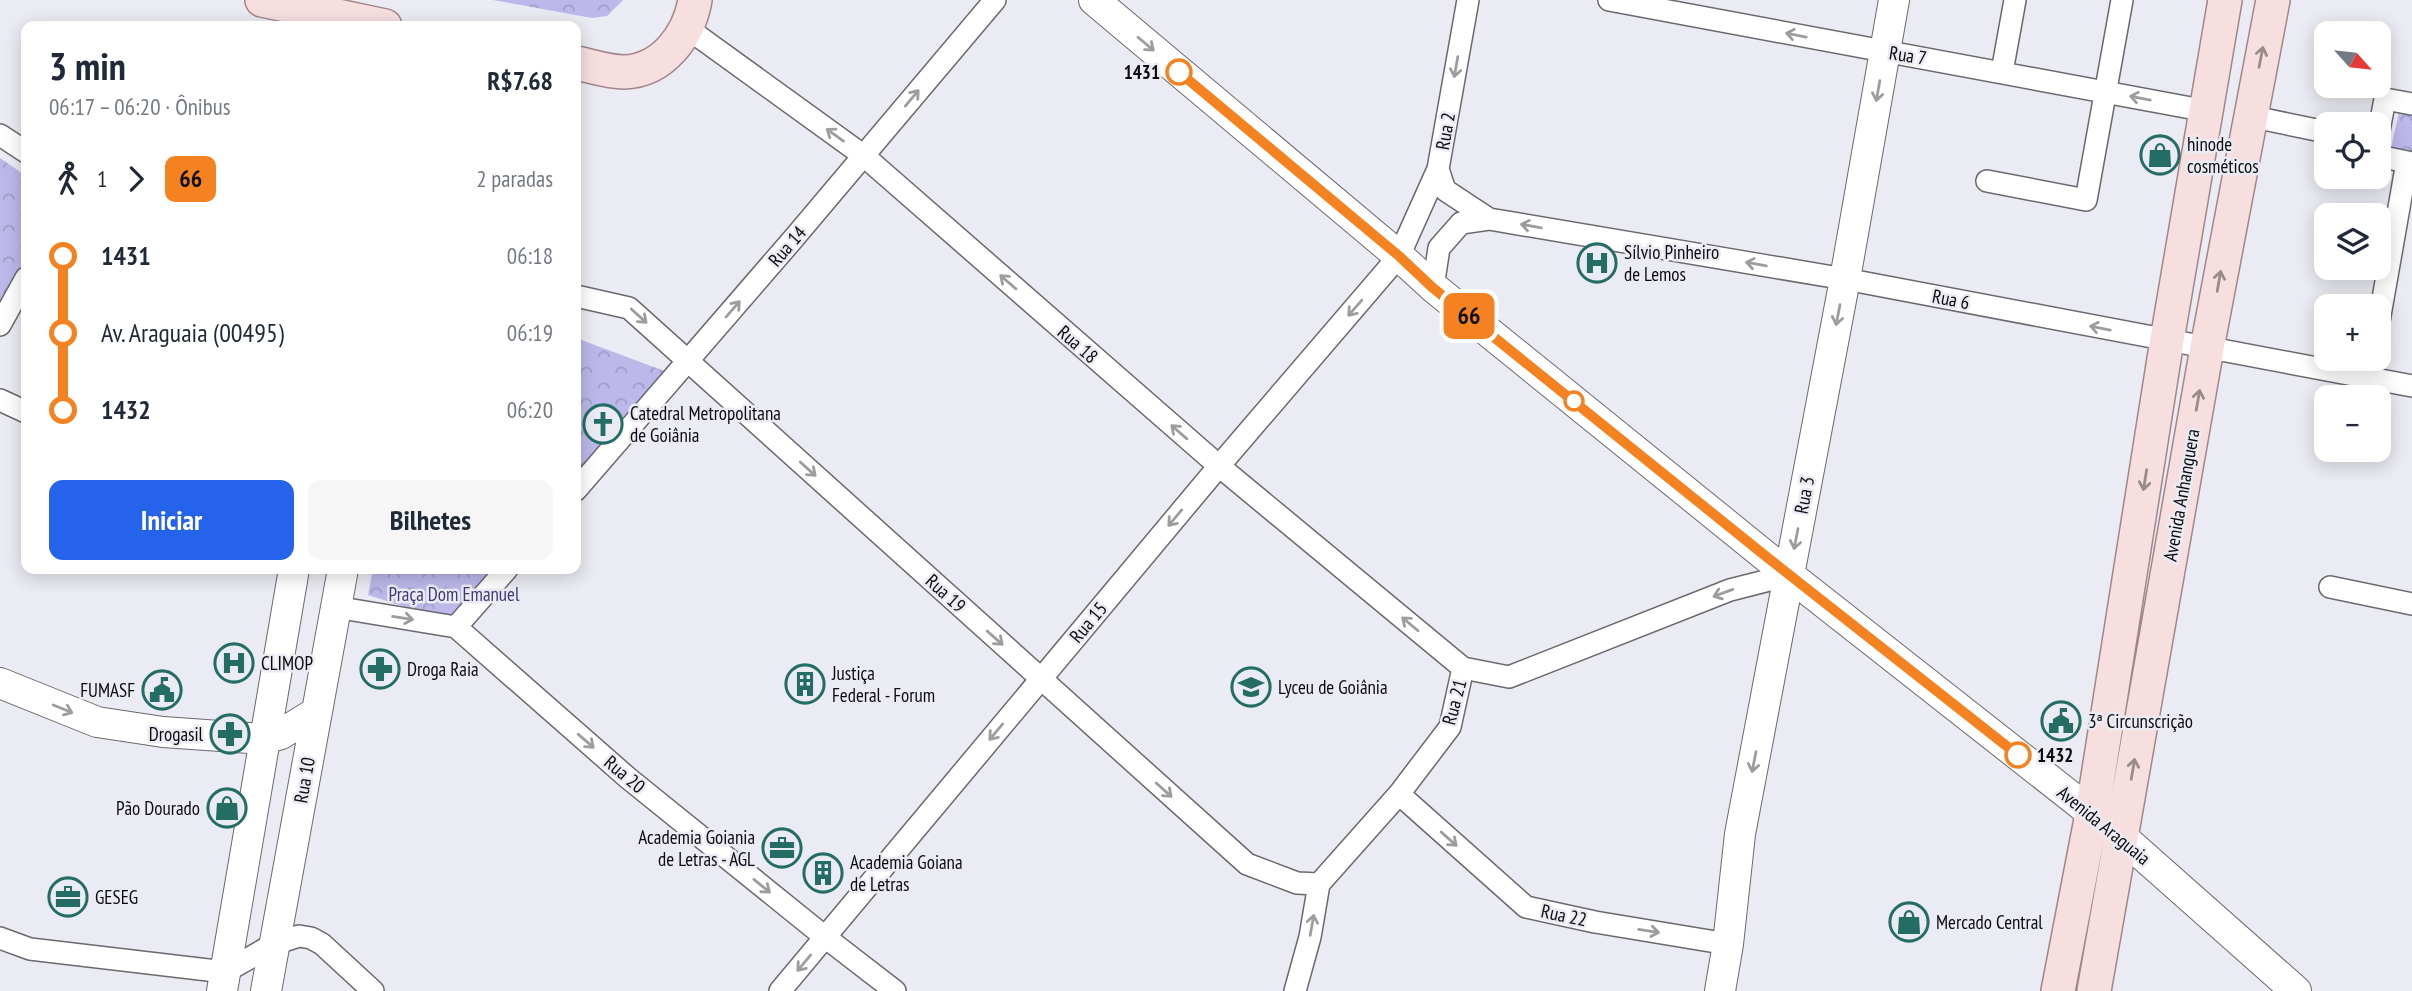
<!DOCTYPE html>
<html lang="pt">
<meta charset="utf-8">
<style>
:root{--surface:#fff;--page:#f6f6f7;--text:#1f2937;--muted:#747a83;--accent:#2563eb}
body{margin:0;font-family:"PT Sans Narrow",sans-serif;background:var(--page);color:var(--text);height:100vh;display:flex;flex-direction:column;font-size:26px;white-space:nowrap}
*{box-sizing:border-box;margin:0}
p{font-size:23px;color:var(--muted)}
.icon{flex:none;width:38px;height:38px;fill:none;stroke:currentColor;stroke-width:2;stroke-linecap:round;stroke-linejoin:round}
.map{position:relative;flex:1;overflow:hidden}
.side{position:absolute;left:21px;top:21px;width:560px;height:553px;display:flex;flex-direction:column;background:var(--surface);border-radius:14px;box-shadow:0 4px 18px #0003}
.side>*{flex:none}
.badge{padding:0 14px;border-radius:10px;font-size:24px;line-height:46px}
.needle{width:46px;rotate:117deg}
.buttons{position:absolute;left:2314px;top:21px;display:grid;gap:14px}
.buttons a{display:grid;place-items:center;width:77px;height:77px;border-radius:14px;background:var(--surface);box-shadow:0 4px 18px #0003;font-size:35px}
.map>.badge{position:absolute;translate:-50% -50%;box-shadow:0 0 0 4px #fff}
.legs{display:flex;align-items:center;gap:10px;height:77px;padding:0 28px;font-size:23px}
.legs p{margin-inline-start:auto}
.head{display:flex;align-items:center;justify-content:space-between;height:119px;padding:0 28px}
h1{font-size:38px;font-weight:800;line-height:52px}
.cta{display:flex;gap:14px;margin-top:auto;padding:14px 28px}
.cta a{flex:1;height:80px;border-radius:14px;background:var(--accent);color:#fff;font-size:28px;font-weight:800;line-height:80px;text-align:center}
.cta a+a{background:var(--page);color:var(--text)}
ul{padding:0 28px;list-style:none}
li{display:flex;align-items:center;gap:24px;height:77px;font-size:26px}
li i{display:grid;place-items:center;width:10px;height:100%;margin:0 9px;background:currentColor}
li i::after{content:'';width:18px;height:18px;margin:-9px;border:5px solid;border-radius:50%;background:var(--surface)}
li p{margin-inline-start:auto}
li:first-child i{background:linear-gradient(#0000 50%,currentColor 0)}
li:last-child i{background:linear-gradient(currentColor 50%,#0000 0)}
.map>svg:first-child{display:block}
.park{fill:url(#park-crowns)}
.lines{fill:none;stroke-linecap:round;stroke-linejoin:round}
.street-casing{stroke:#69696f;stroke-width:24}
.secondary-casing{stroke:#69696f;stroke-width:32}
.primary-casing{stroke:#a18689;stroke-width:36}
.street{stroke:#fff;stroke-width:21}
.secondary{stroke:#fff;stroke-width:30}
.primary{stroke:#f7dfe0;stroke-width:33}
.oneway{stroke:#9d9d9f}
.oneway2{stroke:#998a8c}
.line-1-casing{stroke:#fff;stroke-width:16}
.line-1{stroke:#f58220;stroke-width:10}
.stop-1-dot{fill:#fff;stroke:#f58220;stroke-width:3.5}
.labels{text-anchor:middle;stroke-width:5;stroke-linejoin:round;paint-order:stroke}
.street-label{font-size:19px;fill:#0b0b0e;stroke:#ebebf3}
.stop-label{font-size:19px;font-weight:bold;fill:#0b0b0e;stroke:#ebebf3;text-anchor:end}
.poi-label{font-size:19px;fill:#0b0b0e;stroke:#ebebf3;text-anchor:start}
.park-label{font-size:19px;fill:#423977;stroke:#ebebf3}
</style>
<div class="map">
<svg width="2412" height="991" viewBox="0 0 2412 991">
<defs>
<pattern id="park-crowns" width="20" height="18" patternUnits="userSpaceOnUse" patternTransform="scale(1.75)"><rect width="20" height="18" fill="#bcb8ea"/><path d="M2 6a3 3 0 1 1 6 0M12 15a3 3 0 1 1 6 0" fill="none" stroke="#a09dc8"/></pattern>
</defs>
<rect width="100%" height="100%" fill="#ebebf3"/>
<path class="park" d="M493,0h130l-16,16 -15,2z
M2399,112l13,2v44l-22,-5z
M0,158l26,18v81l-26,49z
M576,338l91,34 -91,114z
M373,569h137l-60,52 -82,-26z"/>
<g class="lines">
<g class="street-casing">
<path id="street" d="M1609,0l598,111
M687,28l177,128 355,310 244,202 46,9 221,-87 59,-15
M2002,72l13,-72
M2249,116l77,16
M0,135l26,17
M2378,136l7,-37 27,5
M2378,156l34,7
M1438,169l7,21 44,29
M1987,181l99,19 36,-200
M1433,287l6,-39 22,-25 28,-4 356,60 567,107
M576,296l53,12 618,556 50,19 22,1
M0,325l26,-47
M2378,327l29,-165
M0,400l26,12
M576,490l218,-252 201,-238
M2330,587l82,17
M335,607l121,20 172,151 197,159 70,54
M456,627l51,-58
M1399,794l127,113 69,15 133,22
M0,938l30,11 195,23 49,-28 25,-8 12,2 11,6 51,47
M780,991l439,-525 180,-210 39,-87 30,-169
M1295,991l15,-54 9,-53 80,-90 51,-67 13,-59"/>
</g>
<g class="secondary-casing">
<path id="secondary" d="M1094,0l305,256 34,31 356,288 332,261 175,155
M0,683l97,39 66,10 100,7 18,-5 34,-21
M222,991l72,-422
M266,991l77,-422
M1720,991l8,-47 12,-110 105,-555 49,-279"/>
</g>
<g class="primary-casing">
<path id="primary" d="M262,0l123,26
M576,63c15,3 32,9 48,9 39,-1 65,-37 71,-72
M2058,991l34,-177 75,-474 58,-340
M2094,991l113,-643 66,-348"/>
</g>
<use href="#street" class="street"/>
<use href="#secondary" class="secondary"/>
<use href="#primary" class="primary"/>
</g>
<defs><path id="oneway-shaft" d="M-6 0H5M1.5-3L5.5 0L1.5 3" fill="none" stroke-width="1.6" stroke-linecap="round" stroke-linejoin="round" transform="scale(1.75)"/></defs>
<g class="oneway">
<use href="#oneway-shaft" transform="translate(1796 35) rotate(-169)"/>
<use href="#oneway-shaft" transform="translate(1146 44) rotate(40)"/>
<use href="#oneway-shaft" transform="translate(1456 67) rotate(100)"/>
<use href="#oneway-shaft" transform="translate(1878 91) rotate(100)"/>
<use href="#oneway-shaft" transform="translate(912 98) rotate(-50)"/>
<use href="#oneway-shaft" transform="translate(2140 98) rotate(-169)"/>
<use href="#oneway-shaft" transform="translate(835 135) rotate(-144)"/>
<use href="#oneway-shaft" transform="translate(1531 226) rotate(-170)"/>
<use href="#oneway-shaft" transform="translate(1756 264) rotate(-170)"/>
<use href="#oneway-shaft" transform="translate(1008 282) rotate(-139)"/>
<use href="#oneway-shaft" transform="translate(1355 308) rotate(131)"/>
<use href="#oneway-shaft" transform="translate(733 309) rotate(-49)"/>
<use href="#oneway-shaft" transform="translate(1838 315) rotate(101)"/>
<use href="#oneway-shaft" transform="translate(639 316) rotate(42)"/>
<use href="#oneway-shaft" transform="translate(2100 328) rotate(-169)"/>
<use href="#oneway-shaft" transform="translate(1179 432) rotate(-139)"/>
<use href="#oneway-shaft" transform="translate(808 469) rotate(42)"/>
<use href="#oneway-shaft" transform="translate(1175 518) rotate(130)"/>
<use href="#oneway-shaft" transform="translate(1796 539) rotate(101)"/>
<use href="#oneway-shaft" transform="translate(1723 593) rotate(160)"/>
<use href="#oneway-shaft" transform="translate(403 618) rotate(9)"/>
<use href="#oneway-shaft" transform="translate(1410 624) rotate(-140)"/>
<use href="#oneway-shaft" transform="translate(995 638) rotate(42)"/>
<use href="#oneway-shaft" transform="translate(63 709) rotate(22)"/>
<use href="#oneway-shaft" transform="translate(996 732) rotate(130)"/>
<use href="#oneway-shaft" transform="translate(586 741) rotate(41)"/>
<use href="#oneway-shaft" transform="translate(1754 762) rotate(101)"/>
<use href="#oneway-shaft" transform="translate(1164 790) rotate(42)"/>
<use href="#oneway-shaft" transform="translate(1449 839) rotate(42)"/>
<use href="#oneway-shaft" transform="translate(762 886) rotate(39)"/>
<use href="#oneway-shaft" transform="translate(1312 925) rotate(-80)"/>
<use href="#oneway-shaft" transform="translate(1649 931) rotate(9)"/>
<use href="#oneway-shaft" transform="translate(804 963) rotate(130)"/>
</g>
<g class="oneway2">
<use href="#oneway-shaft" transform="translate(2261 57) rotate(-79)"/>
<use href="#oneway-shaft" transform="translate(2219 281) rotate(-80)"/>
<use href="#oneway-shaft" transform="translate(2198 400) rotate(-80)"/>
<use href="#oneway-shaft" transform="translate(2145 480) rotate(99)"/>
<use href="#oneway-shaft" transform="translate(2133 769) rotate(-80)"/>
</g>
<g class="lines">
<g class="line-1-casing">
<path id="line-1" d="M1179,72l220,184 34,32 335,270 250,197"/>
</g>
<use href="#line-1" class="line-1"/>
</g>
<defs>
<g id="shop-ring" transform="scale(2.0125)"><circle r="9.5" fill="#ebebf3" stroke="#246d65" stroke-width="1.5"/><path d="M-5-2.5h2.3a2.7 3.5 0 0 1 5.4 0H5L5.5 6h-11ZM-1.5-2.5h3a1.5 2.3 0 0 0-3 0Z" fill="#246d65"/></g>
<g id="hospital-ring" transform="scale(2.0125)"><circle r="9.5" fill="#ebebf3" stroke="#246d65" stroke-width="1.5"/><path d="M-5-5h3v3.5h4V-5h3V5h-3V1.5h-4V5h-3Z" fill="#246d65"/></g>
<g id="church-ring" transform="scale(2.0125)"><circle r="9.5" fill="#ebebf3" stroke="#246d65" stroke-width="1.5"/><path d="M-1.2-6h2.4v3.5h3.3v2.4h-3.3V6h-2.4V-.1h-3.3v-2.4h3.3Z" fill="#246d65"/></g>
<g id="pharmacy-ring" transform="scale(2.0125)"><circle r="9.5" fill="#ebebf3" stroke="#246d65" stroke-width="1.5"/><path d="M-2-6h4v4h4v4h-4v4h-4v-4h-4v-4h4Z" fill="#246d65"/></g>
<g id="building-ring" transform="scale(2.0125)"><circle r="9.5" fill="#ebebf3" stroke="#246d65" stroke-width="1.5"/><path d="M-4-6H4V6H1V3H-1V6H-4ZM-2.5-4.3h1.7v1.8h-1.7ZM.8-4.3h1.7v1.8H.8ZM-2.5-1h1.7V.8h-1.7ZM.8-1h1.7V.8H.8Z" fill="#246d65"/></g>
<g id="school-ring" transform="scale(2.0125)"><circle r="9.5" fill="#ebebf3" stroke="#246d65" stroke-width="1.5"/><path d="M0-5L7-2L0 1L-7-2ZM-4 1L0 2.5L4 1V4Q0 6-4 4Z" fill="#246d65"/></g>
<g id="civic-ring" transform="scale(2.0125)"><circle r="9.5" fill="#ebebf3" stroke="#246d65" stroke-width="1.5"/><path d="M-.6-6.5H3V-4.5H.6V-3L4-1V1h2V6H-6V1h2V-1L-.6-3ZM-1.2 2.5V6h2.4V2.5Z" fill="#246d65"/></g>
<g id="office-ring" transform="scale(2.0125)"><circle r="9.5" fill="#ebebf3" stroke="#246d65" stroke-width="1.5"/><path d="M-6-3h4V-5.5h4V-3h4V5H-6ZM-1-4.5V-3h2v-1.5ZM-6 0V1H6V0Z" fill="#246d65"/></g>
</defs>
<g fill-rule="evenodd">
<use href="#shop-ring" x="2160" y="155"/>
<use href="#hospital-ring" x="1597" y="263"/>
<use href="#church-ring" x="603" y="424"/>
<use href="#hospital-ring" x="234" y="663"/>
<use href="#pharmacy-ring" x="380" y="669"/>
<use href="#building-ring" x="805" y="684"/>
<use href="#school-ring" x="1251" y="687"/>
<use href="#civic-ring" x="162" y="690"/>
<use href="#civic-ring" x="2061" y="721"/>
<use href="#pharmacy-ring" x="230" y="734"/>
<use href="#shop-ring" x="227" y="808"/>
<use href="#office-ring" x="782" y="848"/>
<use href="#building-ring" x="823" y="873"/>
<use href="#office-ring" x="68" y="897"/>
<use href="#shop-ring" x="1909" y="922"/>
</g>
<g class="stop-1-dot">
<circle cx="1179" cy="72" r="12"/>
<circle cx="1574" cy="401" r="9"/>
<circle cx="2018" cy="755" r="12"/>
</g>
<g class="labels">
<g class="street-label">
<text transform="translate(1908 55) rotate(9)" y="7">Rua 7</text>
<text transform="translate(1445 131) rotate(-80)" y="7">Rua 2</text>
<text transform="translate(787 246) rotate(-49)" y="7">Rua 14</text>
<text transform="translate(1951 299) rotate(11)" y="7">Rua 6</text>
<text transform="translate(1078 344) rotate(41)" y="7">Rua 18</text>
<text transform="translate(1804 495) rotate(-79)" y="7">Rua 3</text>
<text transform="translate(2181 495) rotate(-80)" y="7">Avenida Anhanguera</text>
<text transform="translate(946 593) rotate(42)" y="7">Rua 19</text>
<text transform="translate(1088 622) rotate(-50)" y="7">Rua 15</text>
<text transform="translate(1454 702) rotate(-75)" y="7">Rua 21</text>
<text transform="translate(625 774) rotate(40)" y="7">Rua 20</text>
<text transform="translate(304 780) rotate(-80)" y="7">Rua 10</text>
<text transform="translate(2104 825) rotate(39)" y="7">Avenida Araguaia</text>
<text transform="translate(1564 915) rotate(12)" y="7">Rua 22</text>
</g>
<g class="stop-label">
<text x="1160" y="79">1431</text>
<text x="2037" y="762" text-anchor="start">1432</text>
</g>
<g class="poi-label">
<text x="2187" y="151">hinode<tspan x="2187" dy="22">cosméticos</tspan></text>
<text x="1624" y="259">Sílvio Pinheiro<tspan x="1624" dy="22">de Lemos</tspan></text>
<text x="630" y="420">Catedral Metropolitana<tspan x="630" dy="22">de Goiânia</tspan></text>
<text x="261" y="670">CLIMOP</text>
<text x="407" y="676">Droga Raia</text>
<text x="832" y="680">Justiça<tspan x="832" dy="22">Federal - Forum</tspan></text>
<text x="1278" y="694">Lyceu de Goiânia</text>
<text x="135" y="697" text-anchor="end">FUMASF</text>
<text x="2088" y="728">3ª Circunscrição</text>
<text x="203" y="741" text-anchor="end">Drogasil</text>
<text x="200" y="815" text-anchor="end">Pão Dourado</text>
<text x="755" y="844" text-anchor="end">Academia Goiania<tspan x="755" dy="22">de Letras - AGL</tspan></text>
<text x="850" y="869">Academia Goiana<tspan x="850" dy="22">de Letras</tspan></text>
<text x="95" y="904">GESEG</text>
<text x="1936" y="929">Mercado Central</text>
</g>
<g class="park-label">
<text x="454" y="601">Praça Dom Emanuel</text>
</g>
</g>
</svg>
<div class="buttons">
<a><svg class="needle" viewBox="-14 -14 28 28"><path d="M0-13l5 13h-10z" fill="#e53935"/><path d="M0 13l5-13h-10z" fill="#747a83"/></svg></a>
<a><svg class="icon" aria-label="locate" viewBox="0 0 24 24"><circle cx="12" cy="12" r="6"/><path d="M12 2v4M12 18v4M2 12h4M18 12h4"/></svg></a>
<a><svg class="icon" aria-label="layers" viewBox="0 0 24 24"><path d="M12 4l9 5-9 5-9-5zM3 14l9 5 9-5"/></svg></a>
<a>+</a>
<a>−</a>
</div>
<b class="badge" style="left:1469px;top:316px;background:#f58220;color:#111">66</b>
<section class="side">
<div class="head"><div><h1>3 min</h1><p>06:17 – 06:20 · Ônibus</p></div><b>R$7.68</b></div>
<div class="legs"><svg class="icon" aria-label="walk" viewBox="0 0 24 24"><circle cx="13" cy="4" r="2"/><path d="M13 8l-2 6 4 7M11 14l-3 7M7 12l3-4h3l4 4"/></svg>1<svg class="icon" aria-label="forward" viewBox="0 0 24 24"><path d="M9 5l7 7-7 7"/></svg><b class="badge" style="background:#f58220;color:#111">66</b><p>2 paradas</p></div>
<ul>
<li><i style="color:#f58220"></i><b>1431</b><p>06:18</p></li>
<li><i style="color:#f58220"></i><span>Av. Araguaia (00495)</span><p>06:19</p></li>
<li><i style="color:#f58220"></i><b>1432</b><p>06:20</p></li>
</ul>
<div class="cta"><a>Iniciar</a><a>Bilhetes</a></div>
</section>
</div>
